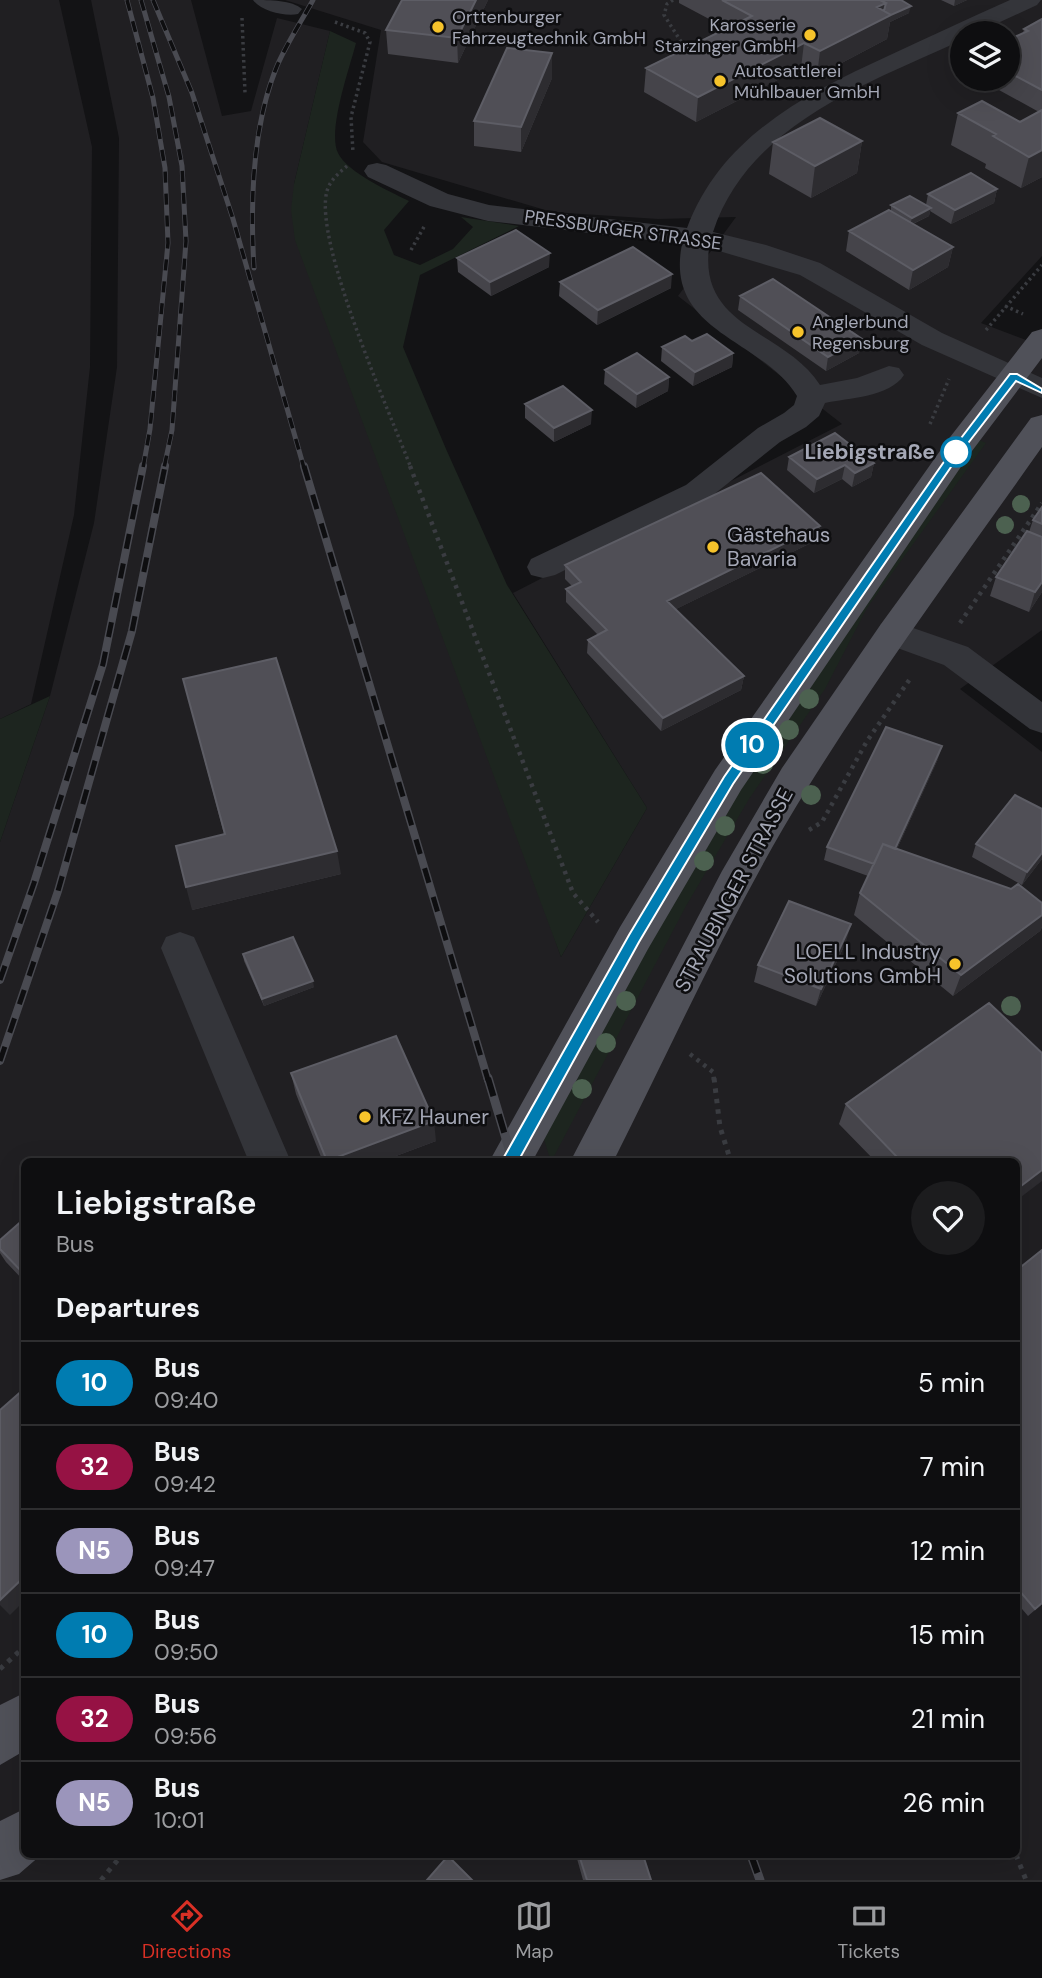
<!DOCTYPE html>
<meta charset="utf-8">
<style>
:root{--surface:#0e0e10;--page:#1c1c1e;--text:#f1f3f6;--muted:#9b9c9f;--line:#2e2e30;--accent:#d93025}
body{margin:0;font-family:"DM Sans",sans-serif;background:var(--page);color:var(--text);height:100vh;display:flex;flex-direction:column;font-size:26px;white-space:nowrap}
*{box-sizing:border-box;margin:0}
p{font-size:23px;color:var(--muted)}
.icon{flex:none;width:38px;height:38px;fill:none;stroke:currentColor;stroke-width:2;stroke-linecap:round;stroke-linejoin:round}
.map{position:relative;flex:1;overflow:hidden}
.side{position:absolute;left:21px;top:1158px;width:999px;height:700px;display:flex;flex-direction:column;background:var(--surface);border-radius:10px;box-shadow:0 7px 28px #0002,0 0 0 2px var(--line)}
.side>*{flex:none}
.badge{padding:0 14px;border-radius:23px;font-size:24px;line-height:46px}
.buttons{position:absolute;left:950px;top:21px;display:grid;gap:14px}
.buttons a{display:grid;place-items:center;width:70px;height:70px;border-radius:50%;background:var(--surface);box-shadow:0 7px 28px #0002,0 0 0 2px var(--line);font-size:35px}
.map>.badge{position:absolute;translate:-50% -50%;box-shadow:0 0 0 4px #fff}
h2{padding:0 35px;font-size:26px;line-height:63px}
.round{display:grid;place-items:center;flex:none;width:74px;height:74px;border-radius:37px;background:var(--page)}
.headline{display:flex;align-items:center;justify-content:space-between;height:119px;padding:0 35px}
h1{font-size:33px;font-weight:600;line-height:52px}
ul{padding:0;list-style:none}
li{display:flex;align-items:center;gap:21px;height:84px;padding:0 35px;border-top:2px solid var(--line)}
li div{flex:1}
li b{display:block;font-size:26px}
li em{font-style:normal}
li .badge{min-width:77px;font-weight:700;text-align:center}
.menu{display:flex;justify-content:space-around;align-items:center;height:98px;border-top:2px solid var(--line);background:var(--surface);font-size:19px;color:var(--muted)}
.menu a{display:grid;justify-items:center;gap:4px}
.menu .active{color:var(--accent)}
.map>svg:first-child{display:block}
.built{fill:#201f22;fill-rule:evenodd}
.green{fill:#1d251f}
.lines{fill:none;stroke-linecap:round;stroke-linejoin:round}
.path-far2{stroke:#3a3c41;stroke-width:3.5;stroke-dasharray:2.5 3.5;stroke-linecap:butt}
.path-far1{stroke:#3a3c41;stroke-width:4.5;stroke-dasharray:3.5 5;stroke-linecap:butt}
.path{stroke:#3a3c41;stroke-width:5;stroke-dasharray:4.5 6;stroke-linecap:butt}
.minor{fill:#34353a;fill-rule:evenodd}
.major{fill:#505159;fill-rule:evenodd}
.rail-far2-casing{stroke:#494a51;stroke-width:5}
.rail-far1-casing{stroke:#494a51;stroke-width:8}
.rail-casing{stroke:#494a51;stroke-width:9}
.rail-far2{stroke:#0e0e10;stroke-width:3.5;stroke-dasharray:11;stroke-linecap:butt}
.rail-far1{stroke:#0e0e10;stroke-width:5;stroke-dasharray:15;stroke-linecap:butt}
.rail{stroke:#0e0e10;stroke-width:6;stroke-dasharray:19;stroke-linecap:butt}
.tree{fill:#4c6150}
.wall{fill:#45444a}
.shaded-wall{fill:#2d2c30}
.building{fill:#504f56;stroke:#5d5d65;stroke-width:2}
.line{fill:#007cb1;stroke:#fff;stroke-width:2}
.poi-dot{fill:#f6c32b;stroke:#0e0e10;stroke-width:2.5}
.stop-dot{fill:#fff;stroke:#007cb1;stroke-width:3.5}
.labels{text-anchor:middle;stroke-width:5;stroke-linejoin:round;paint-order:stroke}
.far-poi-label{font-size:18px;fill:#a5a8b6;stroke:#0e0e10;text-anchor:start}
.far-street-label{font-size:18px;fill:#a5a8b6;stroke:#0e0e10}
.stop-label{font-size:21px;font-weight:bold;fill:#a5a8b6;stroke:#0e0e10;text-anchor:end}
.poi-label{font-size:21px;fill:#a5a8b6;stroke:#0e0e10;text-anchor:start}
.street-label{font-size:21px;fill:#a5a8b6;stroke:#0e0e10}
</style>
<div class="map">
<svg width="1042" height="1880" viewBox="0 0 1042 1880">
<rect width="100%" height="100%" fill="#131315"/>
<path class="built" d="M0,0h59l33,147 -2,220 -16,148 -43,189 -31,15z
M91,0h100l31,116 29,-5 26,-93 53,13 -36,153 267,773 86,-149 -134,-215 329,-169 -164,-128 58,-79 -78,2 -106,-7 -170,-50 -19,-20 18,-112 -96,-30h757v256l-61,67 61,23v284l-82,59 82,63v1128h-1042v-1038l50,-146 44,-173 23,-156 2,-229zM962,33h46v46h-46zM24,1162h993v693h-993z"/>
<path class="green" d="M330,31l26,12c-6,24 -29,88 -18,110 10,20 51,38 71,48l-25,29 10,25 26,10 33,-16 20,-22 -12,-10 58,9 -99,49 -17,72 43,102 61,136 140,223 -86,149 -266,-717 -4,-30 3,-26z
M979,440l7,3 -119,165 -42,81 -76,110 -63,107 -135,256 -7,-23 117,-219 91,-153z
M50,696l-50,146v-123z"/>
<g class="lines">
<path class="path-far2" d="M673,0l-6,4 -3,11 23,36
M242,18l3,75
M335,22l30,11 5,9 -19,75 2,36
M347,166c-8,7 -17,14 -20,25 -14,50 63,222 84,277
M411,250l14,-25
M1005,306l18,8
M986,330l56,-65
M930,424l19,-45"/>
<path class="path-far1" d="M410,466l163,427 25,29
M960,623l82,-120
M809,830l13,-8 45,-81 45,-65
M690,1054l23,18 1,8"/>
<path class="path" d="M714,1078l6,49 11,35
M0,1669l24,-22
M1016,1855l10,25
M101,1880l21,-25"/>
<path class="minor" d="M253,0c16,0 39,0 49,9l-4,5c-12,3 -37,-3 -45,-14z
M1010,0h31l-4,5 -61,28h-14v7c-93,43 -214,84 -249,192l53,13 54,18 122,70 100,45v20l-120,-53 -122,-70 -91,-27c-10,81 76,82 111,137l37,-7 32,-12 10,2 5,7c-14,22 -56,23 -79,28l-6,13 -13,11 -26,15 -72,57 -153,76 -12,3 -12,-3 -4,-8 4,-8 155,-74 72,-57 26,-15 10,-8 3,-9c-35,-58 -133,-63 -115,-152l-194,-23 -58,-15 -62,-29 -4,-6 4,-6 9,-2 9,2 62,29 41,11 198,23c34,-91 118,-134 201,-172 41,-19 81,-38 122,-56z
M893,621l75,26 74,55v31l-12,-4 -86,-64 -63,-23 -5,-9 5,-9z
M180,932l14,5 5,11 92,214h-42l-88,-214 5,-11z"/>
<path class="major" d="M1042,329v29l-73,97 -228,335 -93,159 -116,213h-43l131,-235 95,-157 232,-329 85,-109z
M1042,415v32c-79,112 -161,223 -234,340 -74,119 -132,250 -195,375h-43l152,-291 60,-103 99,-144 150,-206z
M24,1693v58l-24,14v-60z
M24,1809v46h17l-22,19 -19,6v-59z"/>
<g class="rail-far2-casing">
<path id="rail-far2" d="M127,0l26,98 12,70 3,75 -18,186 -7,39
M141,0l28,97 13,69 4,75 -14,189 -8,38
M153,0l39,93 41,126 71,249
M254,268c-4,-65 -2,-141 23,-202 10,-23 24,-44 36,-66"/>
</g>
<g class="rail-far1-casing">
<path id="rail-far1" d="M304,466l184,614
M0,980l34,-97 69,-219 40,-198
M0,1061l58,-170 74,-260 33,-165"/>
</g>
<g class="rail-casing">
<path id="rail" d="M488,1078l25,84
M751,1855l9,25"/>
</g>
<use href="#rail-far2" class="rail-far2"/>
<use href="#rail-far1" class="rail-far1"/>
<use href="#rail" class="rail"/>
</g>
<g class="tree">
<circle cx="1021" cy="504" r="9"/>
<circle cx="1005" cy="525" r="9"/>
<circle cx="809" cy="699" r="10"/>
<circle cx="789" cy="730" r="10"/>
<circle cx="763" cy="764" r="10"/>
<circle cx="811" cy="795" r="10"/>
<circle cx="725" cy="826" r="10"/>
<circle cx="704" cy="861" r="10"/>
<circle cx="626" cy="1001" r="10"/>
<circle cx="1011" cy="1006" r="10"/>
<circle cx="606" cy="1043" r="10"/>
<circle cx="582" cy="1089" r="10"/>
</g>
<path class="wall" d="M488,0l-30,63 -70,-9 -2,-24z
M679,0h222l8,13 -19,9 -3,17 -70,37 -16,-8 -105,54 -52,-30 2,-24 80,-40 -47,-25z
M941,0h26l-13,6z
M1042,19v158l-21,11 -36,-20 1,-4 -35,-19 7,-32 62,9 19,-10 -60,-33h29v-41l2,1 13,-6 1,-4z
M962,40v30l-7,-5 4,-19 2,-1z
M552,78l-31,74 -47,-6v-25z
M862,141l-5,32 -46,25 -42,-24 4,-32z
M997,189l-3,14 -43,21 -21,-13 -1,5 -16,8 40,23 -5,20 -39,23 -63,-39 3,-20 42,-21v-5h35l2,-11z
M457,258l92,9 -58,29 -33,-24z
M560,282l111,6 -74,37 -38,-29z
M740,296l122,43 -3,14 -33,18 -88,-61z
M692,341l41,12 -1,14 -39,19 -32,-25 1,-14z
M605,370l64,7 -1,14 -32,17 -32,-24z
M525,404l66,20 -37,18 -29,-24z
M789,457l85,6 -3,14 -19,10 -10,-8 -28,14 -27,-23z
M1042,507v85l-13,20 -39,-16 6,-19 33,-45 4,-12z
M820,526l-3,14 -141,69 68,67 -3,14 -80,41 -74,-78 1,-13 10,-5 -32,-33v-13l6,-3 -7,-7v-14z
M183,679l158,195 -149,36 32,-76z
M938,759l-41,90 145,54v24l-2,4 -87,65 -99,-81 6,-22 8,-17 -44,-16 3,-13z
M1042,809v50l-20,26 -50,-28 4,-13z
M846,942l-30,64 -62,-24 4,-17z
M243,954l71,33 -50,19 -20,-45z
M291,1073l145,68 -56,21h-57l-27,-68z
M846,1104l171,58h-141l-37,-38z
M24,1219v62l-18,-19 -6,-9v-13z
M1042,1250v354l-14,12 -11,-13v-333z
M576,1855h67l8,25h-68z"/>
<path class="shaded-wall" d="M476,0h12l-30,63 -1,-25z
M955,0h12l-13,6z
M886,3l25,3 -2,7 -19,9 -3,17 -70,37 3,-25 57,-44z
M804,43l-3,25 -105,54 2,-25z
M552,53v25l-31,74v-25z
M862,141l-5,32 -46,25 4,-32z
M1042,150v27l-21,11 8,-31z
M997,189l-3,14 -43,21 4,-14z
M931,208l-2,8 -19,9 2,-7z
M953,247l-5,20 -39,23 4,-20z
M550,253l-1,14 -58,29 -1,-14z
M672,274l-1,14 -74,37 1,-15z
M862,339l-3,14 -33,18 2,-14z
M733,353l-1,14 -39,19 2,-14z
M669,377l-1,14 -32,17 1,-14z
M592,410l-1,14 -37,18v-14z
M874,463l-3,14 -19,10 3,-14z
M845,465l-3,14 -28,14 3,-14z
M820,526l-3,14 -151,74 1,-13z
M1042,582v10l-13,20 6,-20z
M744,676l-3,14 -80,41 2,-13z
M942,746l-4,13 -51,112 4,-13z
M337,851l4,23 -149,36 -6,-23z
M1042,853v6l-20,26 5,-13z
M1042,915v12l-2,4 -87,65 8,-21z
M851,924l-5,18 -30,64 5,-17z
M313,981l1,6 -50,19 -2,-7z
M434,1121l2,20 -56,21h-53v-1z
M1042,1170v11l-25,19v-11z
M24,1577v24l-14,14 -10,-10v-5z"/>
<path class="building" d="M402,0h74l-19,38 -71,-8z
M722,0h158l6,3 -9,4 14,8 -71,36 -16,-8 -106,54 -52,-29 106,-52z
M880,0h21l10,6 -20,9 -7,-4 2,-8z
M1042,19v71l-34,-18v-34l2,1 18,-8 -4,-2z
M988,28l10,5h-22z
M507,48l45,5 -31,74 -47,-6z
M982,101l38,21 22,-12v40l-13,7 -36,-21 3,-2 -38,-21z
M820,118l42,23 -47,25 -42,-24z
M971,173l26,16 -42,21 -27,-16z
M910,196l21,12 -19,10 -21,-13z
M889,210l64,37 -40,23 -64,-39z
M516,230l34,23 -60,29 -33,-24z
M633,247l39,27 -74,36 -38,-28z
M773,279l89,60 -34,18 -88,-61z
M707,334l26,19 -38,19 -33,-25 23,-11 7,5z
M637,353l32,24 -32,17 -32,-24z
M563,386l29,24 -38,18 -29,-24z
M835,433l39,30 -19,10 -10,-8 -28,14 -28,-22z
M761,473l59,53 -153,75 77,75 -81,42 -75,-78 19,-10 -41,-41 15,-7 -16,-17z
M1042,507v17l-9,-4z
M1027,531l15,6v45l-7,10 -39,-15z
M276,658l61,193 -151,36 -10,-41 49,-12 -42,-155z
M886,727l56,19 -47,103 -12,-5 -9,20 -47,-17z
M1015,795l27,14v44l-15,19 -51,-28z
M883,844l128,45 7,-5 24,19v12l-81,60 -101,-82z
M789,901l62,23 -30,65 -63,-24z
M293,937l20,44 -51,18 -19,-45z
M989,1003l53,50v117l-25,19v-27h-120l3,-2 -54,-56z
M396,1036l38,85 -107,40 -36,-88z
M24,1219v55l-24,-25v-9z
M1042,1250v353l-7,6 -18,-21v-318z
M24,1389v188l-24,23v-190z
M579,1855h64l8,25h-64z
M448,1856l24,24h-45z"/>
<path class="line" d="M1010,374h7l25,15v4l-26,-12 -54,70 -229,333 -94,158 -124,225h-11l-2,-5 2,-5 125,-222 95,-158 231,-331z"/>
<g class="poi-dot">
<circle cx="438" cy="27" r="7"/>
<circle cx="810" cy="35" r="7"/>
<circle cx="720" cy="81" r="7"/>
<circle cx="798" cy="332" r="7"/>
<circle cx="713" cy="547" r="7"/>
<circle cx="955" cy="964" r="7"/>
<circle cx="365" cy="1117" r="7"/>
</g>
<circle class="stop-dot" cx="956" cy="452" r="14"/>
<g class="labels">
<g class="far-poi-label">
<text x="452" y="23">Orttenburger<tspan x="452" dy="21">Fahrzeugtechnik GmbH</tspan></text>
<text x="796" y="31" text-anchor="end">Karosserie<tspan x="796" dy="21">Starzinger GmbH</tspan></text>
<text x="734" y="77">Autosattlerei<tspan x="734" dy="21">Mühlbauer GmbH</tspan></text>
<text x="812" y="328">Anglerbund<tspan x="812" dy="21">Regensburg</tspan></text>
</g>
<g class="far-street-label">
<text transform="translate(623 230) rotate(8)" y="6">PRESSBURGER STRASSE</text>
</g>
<g class="stop-label">
<text x="935" y="459">Liebigstraße</text>
</g>
<g class="poi-label">
<text x="727" y="542">Gästehaus<tspan x="727" dy="24">Bavaria</tspan></text>
<text x="941" y="959" text-anchor="end">LOELL Industry<tspan x="941" dy="24">Solutions GmbH</tspan></text>
<text x="379" y="1124">KFZ Hauner</text>
</g>
<g class="street-label">
<text transform="translate(734 890) rotate(-62)" y="7">STRAUBINGER STRASSE</text>
</g>
</g>
</svg>
<div class="buttons">
<a><svg class="icon" aria-label="layers" viewBox="0 0 24 24"><path d="M12 4l9 5-9 5-9-5zM3 14l9 5 9-5"/></svg></a>
</div>
<b class="badge" style="left:752px;top:745px;background:#007cb1;color:#fff">10</b>
<section class="side">
<div class="headline"><div><h1>Liebigstraße</h1><p>Bus</p></div><a class="round"><svg class="icon" aria-label="heart" viewBox="0 0 24 24"><path d="M12 20l-8-8c-3-5 5-10 8-4 3-6 11-1 8 4z"/></svg></a></div>
<h2>Departures</h2>
<ul>
<li><span class="badge" style="background:#007cb1;color:#fff">10</span><div><b>Bus</b><p>09:40</p></div><em>5 min</em></li>
<li><span class="badge" style="background:#961244;color:#fff">32</span><div><b>Bus</b><p>09:42</p></div><em>7 min</em></li>
<li><span class="badge" style="background:#9b95bb;color:#fff">N5</span><div><b>Bus</b><p>09:47</p></div><em>12 min</em></li>
<li><span class="badge" style="background:#007cb1;color:#fff">10</span><div><b>Bus</b><p>09:50</p></div><em>15 min</em></li>
<li><span class="badge" style="background:#961244;color:#fff">32</span><div><b>Bus</b><p>09:56</p></div><em>21 min</em></li>
<li><span class="badge" style="background:#9b95bb;color:#fff">N5</span><div><b>Bus</b><p>10:01</p></div><em>26 min</em></li>
</ul>
</section>
</div>
<nav class="menu">
<a class="active"><svg class="icon" aria-label="directions" viewBox="0 0 24 24"><path d="M12 3l9 9-9 9-9-9zM9 14v-3h6M13 9l2 2-2 2"/></svg>Directions</a>
<a><svg class="icon" aria-label="map" viewBox="0 0 24 24"><path d="M3 6l6-2 6 2 6-2v14l-6 2-6-2-6 2zM9 4v14M15 6v14"/></svg>Map</a>
<a><svg class="icon" aria-label="tickets" viewBox="0 0 24 24"><path d="M3 7h18v10H3zM15 7v10"/></svg>Tickets</a>
</nav>
